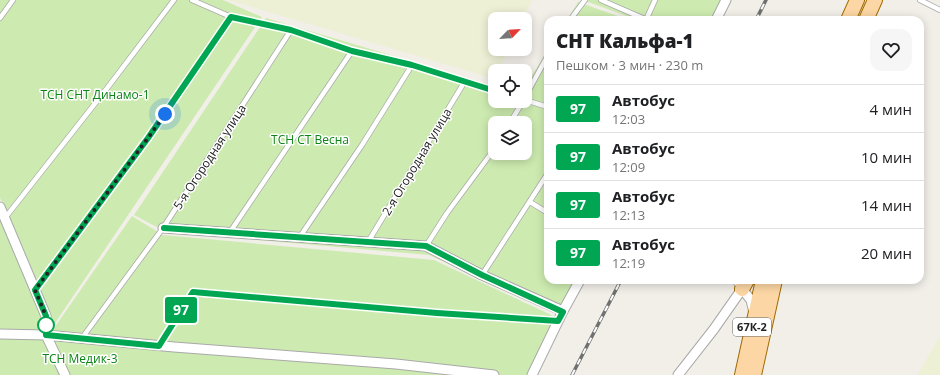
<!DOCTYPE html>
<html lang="ru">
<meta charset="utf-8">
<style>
:root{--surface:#fff;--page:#f6f6f6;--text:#202124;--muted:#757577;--line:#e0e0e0}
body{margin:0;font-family:"Open Sans",sans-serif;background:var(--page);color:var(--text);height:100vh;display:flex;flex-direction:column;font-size:15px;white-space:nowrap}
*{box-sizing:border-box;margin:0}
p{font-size:13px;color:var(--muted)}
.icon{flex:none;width:22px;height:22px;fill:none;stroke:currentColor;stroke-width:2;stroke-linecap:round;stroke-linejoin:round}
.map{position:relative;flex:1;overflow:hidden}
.sheet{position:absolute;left:544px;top:16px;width:380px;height:268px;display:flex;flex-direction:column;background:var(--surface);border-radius:12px;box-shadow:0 2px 10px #0003}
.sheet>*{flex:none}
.badge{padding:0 8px;border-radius:3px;font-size:14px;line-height:26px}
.needle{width:26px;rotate:65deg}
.tools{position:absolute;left:488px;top:12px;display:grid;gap:8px}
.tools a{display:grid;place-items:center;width:44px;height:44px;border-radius:8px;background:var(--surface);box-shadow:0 2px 10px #0003;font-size:20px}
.you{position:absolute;width:20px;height:20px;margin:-10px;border:3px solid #fff;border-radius:50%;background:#1a73e8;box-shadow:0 0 0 6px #1a73e833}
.map>.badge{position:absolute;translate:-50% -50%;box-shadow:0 0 0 2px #fff}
.round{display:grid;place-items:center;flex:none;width:42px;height:42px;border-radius:12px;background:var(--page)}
.overview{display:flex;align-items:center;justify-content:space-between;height:68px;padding:0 12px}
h1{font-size:19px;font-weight:800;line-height:30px}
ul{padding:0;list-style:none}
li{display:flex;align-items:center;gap:12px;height:48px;padding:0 12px;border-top:1px solid var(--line)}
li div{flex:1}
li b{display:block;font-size:15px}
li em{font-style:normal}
li .badge{min-width:44px;font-weight:700;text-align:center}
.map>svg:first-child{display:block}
.farmland{fill:#eef0d5}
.grass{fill:#cdebb0;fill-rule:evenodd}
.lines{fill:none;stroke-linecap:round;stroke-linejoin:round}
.service-casing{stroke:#a9a9a9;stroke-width:6}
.minor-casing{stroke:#a9a9a9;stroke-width:11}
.primary-casing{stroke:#a06b00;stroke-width:16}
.service{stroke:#fff;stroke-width:4.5}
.minor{stroke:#fff;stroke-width:9}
.primary{stroke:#fcd6a4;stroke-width:14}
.rail-casing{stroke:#707070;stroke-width:3.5}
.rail{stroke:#fff;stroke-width:2;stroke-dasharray:6;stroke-linecap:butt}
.line-casing{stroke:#fff;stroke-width:9}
.line{stroke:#00a651;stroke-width:6}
.walk{stroke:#222;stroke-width:4;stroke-dasharray:0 7.2}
.stop-dot{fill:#fff;stroke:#00a651;stroke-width:2}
.labels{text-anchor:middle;stroke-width:3;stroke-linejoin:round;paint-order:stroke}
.shield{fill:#fff;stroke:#646464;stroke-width:1}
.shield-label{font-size:11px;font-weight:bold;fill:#222}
.park-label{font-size:12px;fill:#0c8416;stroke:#fff}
.street-label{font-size:12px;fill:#222;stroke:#fff}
</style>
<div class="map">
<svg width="940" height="375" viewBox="0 0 940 375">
<rect width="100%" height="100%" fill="#f2efe9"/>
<path class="farmland" d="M228,0h304l-9,19h-28v30h14l-11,22h-3v8z
M940,336v39h-23z"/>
<path class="grass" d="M0,0h223l39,17 -209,309 -53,-128z
M583,0h149l-11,20h-84z
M578,2l51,18h-62z
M266,18l229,68v15h30v-15l23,-36v230h29l-19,34 -129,-59 -263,-23 -32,-17zM495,123h30v30h-30z
M132,216l31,19 271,25 128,60 -26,55h-41l-443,-44z
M0,217l41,97 -1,17 20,44h-60z
M53,340l345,28 58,7h-387z"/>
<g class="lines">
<g class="service-casing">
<path id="service" d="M192,0l39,17 60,13 61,21 60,14 83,26
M601,0l46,20
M920,0l20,10
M0,18l13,-18
M570,20l15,-20
M646,20l9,-20
M525,97l23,-42
M525,100l23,7
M510,123l13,-22
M530,202l18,11
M5,218l103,-131 66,-87
M230,232l122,-181
M299,238l63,-93 50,-80
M368,242l97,-161
M426,246l21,-33 48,-65
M482,275l66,-102
M737,280l-1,3 5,5
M35,290l113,-152 83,-121
M82,338l81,-110 128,-198
M159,346l34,-54 244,21 121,8"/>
</g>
<g class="minor-casing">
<path id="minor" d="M716,20l10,-20
M0,207l46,109v19l19,40
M163,228l263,18 56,29 81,36
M0,334l46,1 128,12 222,17 98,11
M532,375l31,-64 17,-31
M678,375l36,-46 28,-40 9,11 3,13"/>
</g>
<g class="primary-casing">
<path id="primary" d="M848,20l9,-20
M866,20l9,-20
M742,289l5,-9
M742,375l21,-95
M754,375l21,-95"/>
</g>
<use href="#service" class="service"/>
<use href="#minor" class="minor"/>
<use href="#primary" class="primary"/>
<g class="rail-casing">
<path id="rail" d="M756,20l10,-20
M572,375l49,-95"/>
</g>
<use href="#rail" class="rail"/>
</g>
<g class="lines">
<g class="line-casing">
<path id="line" d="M164,228l262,18 56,29 81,37 -5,9 -121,-8 -244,-21 -34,54 -113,-11v-19l-11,-26 113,-152 83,-121 60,13 61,21 60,14 83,26"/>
</g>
<use href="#line" class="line"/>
<path class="walk" d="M46,325v-9l-11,-26 113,-152 17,-24"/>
</g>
<circle class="stop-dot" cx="46" cy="325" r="8"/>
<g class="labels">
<rect class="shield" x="733" y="318" width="38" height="18" rx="3"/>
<g class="shield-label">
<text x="752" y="331">67К-2</text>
</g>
<g class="park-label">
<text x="95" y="99">ТСН СНТ Динамо-1</text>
<text x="310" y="144">ТСН СТ Весна</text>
<text x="80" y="363">ТСН Медик-3</text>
</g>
<g class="street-label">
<text transform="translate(210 157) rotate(-57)" y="4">5-я Огородная улица</text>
<text transform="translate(417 162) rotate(-59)" y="4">2-я Огородная улица</text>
</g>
</g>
</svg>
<div class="tools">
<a><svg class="needle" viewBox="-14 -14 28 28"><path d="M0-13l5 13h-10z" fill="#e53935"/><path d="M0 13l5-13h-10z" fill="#757577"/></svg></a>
<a><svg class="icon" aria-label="locate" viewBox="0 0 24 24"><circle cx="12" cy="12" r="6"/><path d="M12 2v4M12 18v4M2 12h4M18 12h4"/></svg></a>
<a><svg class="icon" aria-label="layers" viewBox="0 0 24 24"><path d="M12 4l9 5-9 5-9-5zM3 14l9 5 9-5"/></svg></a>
</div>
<div class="you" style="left:165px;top:114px"></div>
<b class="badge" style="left:181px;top:310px;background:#00a651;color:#fff">97</b>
<section class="sheet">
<div class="overview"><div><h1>СНТ Кальфа-1</h1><p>Пешком · 3 мин · 230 m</p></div><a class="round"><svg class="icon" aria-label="heart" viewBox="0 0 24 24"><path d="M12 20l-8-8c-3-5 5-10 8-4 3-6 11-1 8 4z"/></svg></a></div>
<ul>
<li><span class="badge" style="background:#00a651;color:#fff">97</span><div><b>Автобус</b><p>12:03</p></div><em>4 мин</em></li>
<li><span class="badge" style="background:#00a651;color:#fff">97</span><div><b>Автобус</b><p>12:09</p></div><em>10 мин</em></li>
<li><span class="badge" style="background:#00a651;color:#fff">97</span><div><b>Автобус</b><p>12:13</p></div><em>14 мин</em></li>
<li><span class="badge" style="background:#00a651;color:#fff">97</span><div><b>Автобус</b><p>12:19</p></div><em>20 мин</em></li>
</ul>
</section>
</div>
